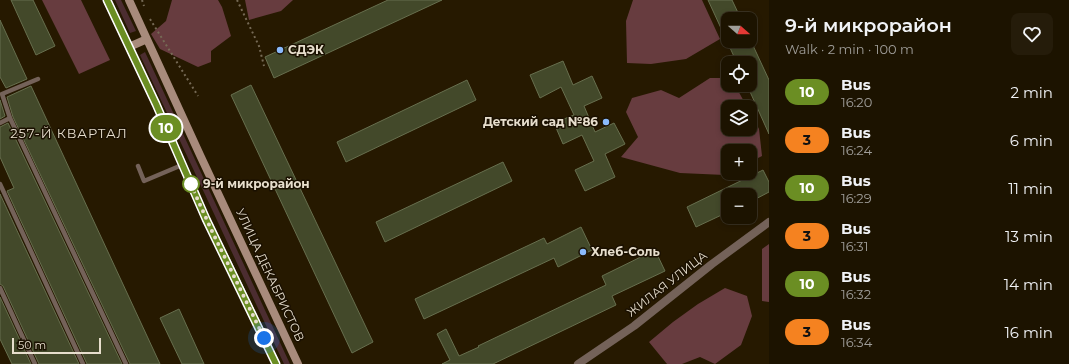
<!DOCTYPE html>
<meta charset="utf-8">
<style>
:root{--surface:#1c1300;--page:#251c0a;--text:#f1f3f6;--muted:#a09e99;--line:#3a3222}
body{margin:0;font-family:Montserrat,sans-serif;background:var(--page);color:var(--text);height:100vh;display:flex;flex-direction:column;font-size:15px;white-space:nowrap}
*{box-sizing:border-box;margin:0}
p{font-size:13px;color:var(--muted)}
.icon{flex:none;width:22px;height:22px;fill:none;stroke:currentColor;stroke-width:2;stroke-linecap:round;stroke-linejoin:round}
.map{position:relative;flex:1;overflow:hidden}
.side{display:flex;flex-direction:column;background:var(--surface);width:300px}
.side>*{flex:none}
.badge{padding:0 8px;border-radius:13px;font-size:14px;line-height:26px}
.needle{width:26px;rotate:111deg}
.fabs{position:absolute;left:721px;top:12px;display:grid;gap:8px}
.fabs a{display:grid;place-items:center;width:36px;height:36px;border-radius:8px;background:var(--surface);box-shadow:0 2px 6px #0003,0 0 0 1px var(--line);font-size:20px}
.scale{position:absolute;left:12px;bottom:10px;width:89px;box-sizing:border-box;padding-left:4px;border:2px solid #e7decd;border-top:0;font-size:11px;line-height:14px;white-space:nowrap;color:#e7decd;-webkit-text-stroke:3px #1a1000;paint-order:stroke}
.you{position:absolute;width:20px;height:20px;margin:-10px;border:3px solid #fff;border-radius:50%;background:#1a73e8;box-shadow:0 0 0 6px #1a73e833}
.map>.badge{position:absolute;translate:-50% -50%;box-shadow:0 0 0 2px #fff}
.round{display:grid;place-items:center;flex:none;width:42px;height:42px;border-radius:8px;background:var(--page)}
.summary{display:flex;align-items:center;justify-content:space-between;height:68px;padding:0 16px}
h1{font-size:19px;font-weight:600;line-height:30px}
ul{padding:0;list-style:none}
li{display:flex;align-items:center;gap:12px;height:48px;padding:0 16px}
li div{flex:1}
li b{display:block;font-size:15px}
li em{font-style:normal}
li .badge{min-width:44px;font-weight:700;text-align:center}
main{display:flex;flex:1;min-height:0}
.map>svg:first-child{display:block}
.green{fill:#4c2d30}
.forest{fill:#673c3f}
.building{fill:#43492a;stroke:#676f4e}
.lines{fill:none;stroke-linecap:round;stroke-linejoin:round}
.path{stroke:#766a55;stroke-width:2;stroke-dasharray:2 3;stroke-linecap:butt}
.lane{stroke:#746259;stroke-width:4.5}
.street{stroke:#746259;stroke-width:8}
.secondary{stroke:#a88b7c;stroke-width:8}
.line-casing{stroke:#fff;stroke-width:9}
.line{stroke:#6b8e23;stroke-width:6}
.walk{stroke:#e7decd;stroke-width:4;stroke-dasharray:0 7.2}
.poi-dot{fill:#8abafc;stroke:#1a1000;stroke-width:1.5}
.stop-dot{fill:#fff;stroke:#6b8e23;stroke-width:2}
.labels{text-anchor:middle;stroke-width:3;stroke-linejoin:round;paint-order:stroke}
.poi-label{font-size:12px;font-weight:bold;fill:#e7decd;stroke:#1a1000;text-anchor:start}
.stop-label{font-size:12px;font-weight:bold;fill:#e7decd;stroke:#1a1000;text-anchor:start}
.street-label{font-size:12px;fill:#e7decd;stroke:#1a1000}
.neighbourhood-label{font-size:13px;letter-spacing:1px;fill:#e7decd;stroke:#1a1000}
</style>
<main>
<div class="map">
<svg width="769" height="364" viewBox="0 0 769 364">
<rect width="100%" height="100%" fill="#261900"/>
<path class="green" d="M115,0h6l15,31 -6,2z
M145,52l145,312h-6l-144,-309z"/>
<path class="forest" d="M42,0h39l29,60 -31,14z
M172,0h46l4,7 9,29 -20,15v11l-13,5 -38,-18 -9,-15 15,-13z
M245,0h48l-12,11 -32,9z
M633,0h69l18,39 -34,20 -35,5 -24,-1 -1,-42z
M710,78h18v7h7l12,22h-19v22h22v-17l9,17 3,27 -12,6v-11h-22v22h1l-4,2 -45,-2 -59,-16 17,-20 -12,-25 6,-14 29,-8 18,8z
M769,244v58l-7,-1v-52z
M725,288l22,8 5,20 -11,29 -26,19 -15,-7 -18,7h-15l-18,-22 24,-20 25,-18z"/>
<path class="building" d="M11,0h22l22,46 -19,9z
M388,0h54l-168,78 -9,-21z
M708,0h24l9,19h-13v22h22v-2l19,41v54l-22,-49h3v-22h-13z
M0,20l27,59 -21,9 -6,-11z
M563,61l10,24 19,-9 10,22 -18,8 11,26 19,-9 11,21 -20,10 10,23 -30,14 -10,-21 19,-9 -12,-26 -19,9 -9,-21 20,-8 -13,-28 -21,11 -10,-23z
M467,80l9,20 -130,62 -9,-20z
M251,85l122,257 -21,11 -121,-258z
M31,86l129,278h-30l-117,-247 -6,-20z
M0,100l5,16 -5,3z
M8,123l114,241h-35l-80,-173 7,-3 -14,-31v-30z
M503,162l9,19 -127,61 -9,-20z
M763,170l6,12v10l-19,10v-7h-22v17l-32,15 -9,-20z
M0,194l79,170h-40l-36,-78 -3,-2z
M581,227l11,23 -34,17 -4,-9 -130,61 -9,-20 129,-61 3,6z
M655,250l10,21 -53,25 4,9 -123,59h-51l8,-4 -13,-26 9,-5 13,27 20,-9 -1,-1 128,-61 -4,-9z
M0,297l31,67h-19l-12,-25z
M179,309l25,55h-22l-22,-46z"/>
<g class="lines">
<path class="path" d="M142,0l2,6
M237,0l22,46 5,20
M150,19l48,77"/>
<path class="lane" d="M10,118l116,246
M0,123l10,-5 -8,-24 36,-15
M138,166l6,15 38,-16
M0,184l83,180
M0,288l35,76"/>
<path class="street" d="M578,364l56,-38 78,-62 57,-42"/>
<path class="secondary" d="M107,0l49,104 50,115 26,53 44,92
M129,0l71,155 98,209
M129,47l18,-8"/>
</g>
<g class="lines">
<g class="line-casing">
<path id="line" d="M107,0l49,104 50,115 70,145"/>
</g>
<use href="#line" class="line"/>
<path class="walk" d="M191,184l-3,-6 23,51 53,109"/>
</g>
<g class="poi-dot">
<circle cx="280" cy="50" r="4"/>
<circle cx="606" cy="122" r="4"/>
<circle cx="583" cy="252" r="4"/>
</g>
<circle class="stop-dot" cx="191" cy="184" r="8"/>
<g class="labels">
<g class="poi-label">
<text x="288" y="54">СДЭК</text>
<text x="598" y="126" text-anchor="end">Детский сад №86</text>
<text x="591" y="256">Хлеб-Соль</text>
</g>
<g class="stop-label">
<text x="203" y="188">9-й микрорайон</text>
</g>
<g class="street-label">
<text transform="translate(270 275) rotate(65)" y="4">УЛИЦА ДЕКАБРИСТОВ</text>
<text transform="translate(667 284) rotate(-38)" y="4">ЖИЛАЯ УЛИЦА</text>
</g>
<g class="neighbourhood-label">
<text x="69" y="138">257-Й КВАРТАЛ</text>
</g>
</g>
</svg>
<div class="fabs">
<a><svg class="needle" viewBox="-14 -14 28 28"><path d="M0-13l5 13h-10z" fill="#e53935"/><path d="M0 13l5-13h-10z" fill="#a09e99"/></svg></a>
<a><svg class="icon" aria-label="locate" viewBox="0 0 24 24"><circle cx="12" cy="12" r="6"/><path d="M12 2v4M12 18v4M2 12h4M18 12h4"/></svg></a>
<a><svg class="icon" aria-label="layers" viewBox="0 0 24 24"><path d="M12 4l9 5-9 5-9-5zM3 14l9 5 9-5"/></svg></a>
<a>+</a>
<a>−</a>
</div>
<div class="scale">50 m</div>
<div class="you" style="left:264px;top:338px"></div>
<b class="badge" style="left:166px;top:128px;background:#6b8e23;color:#fff">10</b>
</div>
<section class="side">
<div class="summary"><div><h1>9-й микрорайон</h1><p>Walk · 2 min · 100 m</p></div><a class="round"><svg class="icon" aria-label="heart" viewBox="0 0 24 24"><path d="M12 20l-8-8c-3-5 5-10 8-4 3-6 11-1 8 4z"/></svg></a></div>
<ul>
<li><span class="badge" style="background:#6b8e23;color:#fff">10</span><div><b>Bus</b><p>16:20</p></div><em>2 min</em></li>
<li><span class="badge" style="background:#f58220;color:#111">3</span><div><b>Bus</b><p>16:24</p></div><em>6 min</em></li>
<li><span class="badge" style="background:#6b8e23;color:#fff">10</span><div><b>Bus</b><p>16:29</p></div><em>11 min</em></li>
<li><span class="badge" style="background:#f58220;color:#111">3</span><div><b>Bus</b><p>16:31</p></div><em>13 min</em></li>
<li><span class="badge" style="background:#6b8e23;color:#fff">10</span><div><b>Bus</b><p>16:32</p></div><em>14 min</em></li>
<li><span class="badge" style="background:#f58220;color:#111">3</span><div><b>Bus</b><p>16:34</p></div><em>16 min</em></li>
</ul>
</section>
</main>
